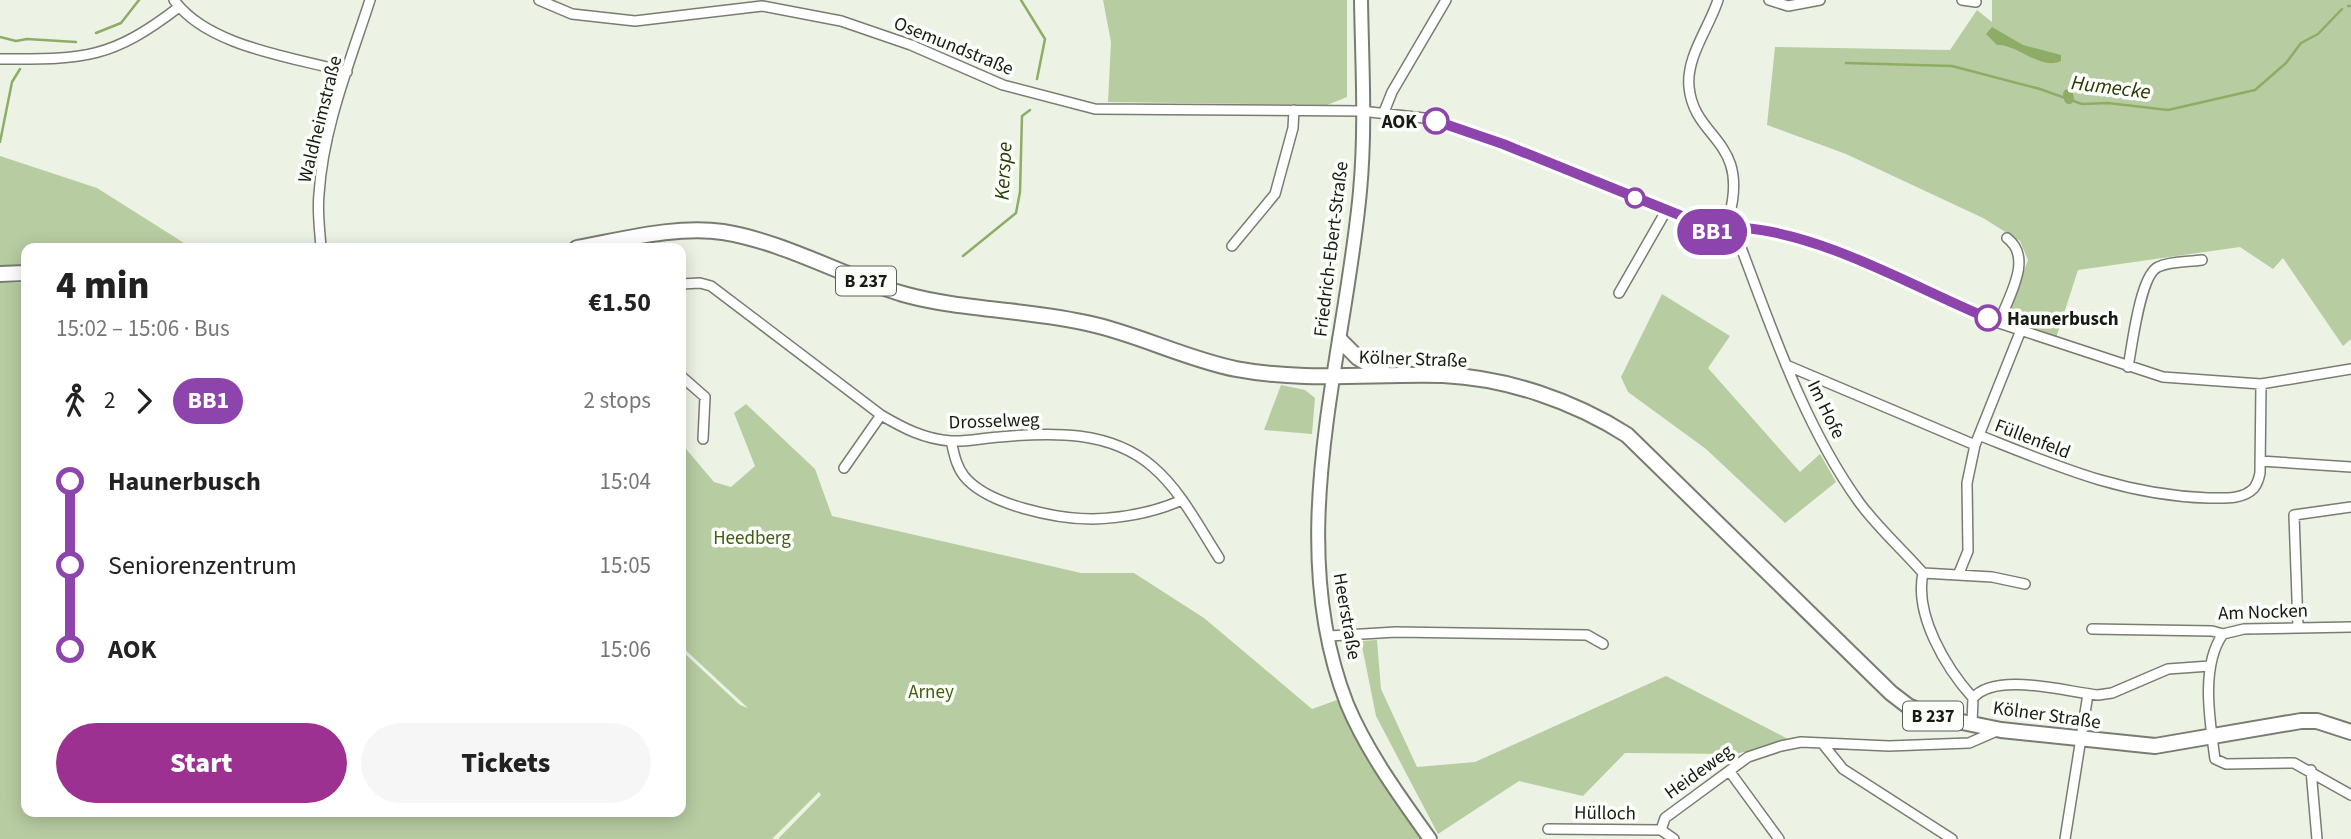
<!DOCTYPE html>
<meta charset="utf-8">
<style>
:root{--surface:#fff;--page:#f6f6f6;--text:#222;--muted:#767676;--accent:#9c3192}
body{margin:0;font-family:"Source Sans 3",sans-serif;background:var(--page);color:var(--text);height:100vh;display:flex;flex-direction:column;font-size:26px;white-space:nowrap}
*{box-sizing:border-box;margin:0}
p{font-size:23px;color:var(--muted)}
.icon{flex:none;width:38px;height:38px;fill:none;stroke:currentColor;stroke-width:2;stroke-linecap:round;stroke-linejoin:round}
.map{position:relative;flex:1;overflow:hidden}
.details{position:absolute;left:21px;top:243px;width:665px;height:574px;display:flex;flex-direction:column;background:var(--surface);border-radius:14px;box-shadow:0 4px 18px #0003}
.details>*{flex:none}
.badge{padding:0 14px;border-radius:23px;font-size:24px;line-height:46px}
.map>.badge{position:absolute;translate:-50% -50%;box-shadow:0 0 0 4px #fff}
.legs{display:flex;align-items:center;gap:10px;height:77px;padding:0 35px;font-size:23px}
.legs p{margin-inline-start:auto}
.headline{display:flex;align-items:center;justify-content:space-between;height:119px;padding:0 35px}
h1{font-size:38px;font-weight:800;line-height:52px}
.button{display:flex;gap:14px;margin-top:auto;padding:14px 35px}
.button a{flex:1;height:80px;border-radius:42px;background:var(--accent);color:#fff;font-size:28px;font-weight:800;line-height:80px;text-align:center}
.button a+a{background:var(--page);color:var(--text)}
ul{padding:0 35px;list-style:none}
li{display:flex;align-items:center;gap:24px;height:84px;font-size:26px}
li i{display:grid;place-items:center;width:10px;height:100%;margin:0 9px;background:currentColor}
li i::after{content:'';width:18px;height:18px;margin:-9px;border:5px solid;border-radius:50%;background:var(--surface)}
li p{margin-inline-start:auto}
li:first-child i{background:linear-gradient(#0000 50%,currentColor 0)}
li:last-child i{background:linear-gradient(currentColor 50%,#0000 0)}
.map>svg:first-child{display:block}
.green{fill:#b8cca2}
.water{fill:#8eac66}
.lines{fill:none;stroke-linecap:round;stroke-linejoin:round}
.stream{stroke:#8eac66;stroke-width:2.5}
.canal{stroke:#8eac66;stroke-width:10}
.street-casing{stroke:#777d70;stroke-width:12}
.secondary-casing{stroke:#777d70;stroke-width:16}
.primary-casing{stroke:#777d70;stroke-width:18}
.street{stroke:#fff;stroke-width:9}
.secondary{stroke:#fff;stroke-width:12}
.primary{stroke:#fff;stroke-width:14}
.line-1-casing{stroke:#fff;stroke-width:16}
.line-1{stroke:#8e44ad;stroke-width:10}
.stop-1-dot{fill:#fff;stroke:#8e44ad;stroke-width:3.5}
.labels{text-anchor:middle;stroke-width:7;stroke-linejoin:round;paint-order:stroke}
.shield{fill:#fcfff9;stroke:#5c5f59;stroke-width:2}
.shield-label{font-size:18px;font-weight:bold;fill:#171a15}
.street-label{font-size:19px;fill:#171a15;stroke:#fcfff9}
.stop-label{font-size:19px;font-weight:bold;fill:#171a15;stroke:#fcfff9;text-anchor:end}
.park-label{font-size:19px;fill:#425d12;stroke:#fcfff9}
.water-label{font-size:21px;font-style:italic;fill:#283b06;stroke:#fcfff9}
</style>
<div class="map">
<svg width="2351" height="839" viewBox="0 0 2351 839">
<rect width="100%" height="100%" fill="#ecf3e5"/>
<path class="green" d="M1103,0h244v97l-20,8 -219,-3 3,-60z
M1992,0h359v339l-8,7 -60,-88 -10,11 -33,-22 -162,23 -22,68 -50,-18 22,-60 -8,-19 -37,-23 -137,-64 -79,-29 8,-78 175,3 27,-40 15,12z
M0,156l97,32 95,60h-166v20l-26,-1z
M0,283h26v529h655v-162l59,55 8,3 -67,-62v-203l33,39 17,5 24,-21 -21,-53 12,-9 69,65 17,47 249,57h53l70,45 108,91 25,-9 84,139h-643l43,-44 -2,-3 -47,47h-772z
M1662,294l68,42 -22,32 92,104 20,-18 16,28 -51,41 -79,-74 -78,-57 -7,-15z
M1281,385l24,5 10,8 -3,36 -48,-4z
M1377,640l4,49 36,78 58,-5 191,-86 126,65 -57,13 -110,-1 -42,43 -64,-15 -81,53 -62,-118 -15,-75z"/>
<path class="water" d="M1992,27l31,18 38,10v6c-21,10 -43,-17 -64,-16l-11,-11z"/>
<g class="lines">
<path class="stream" d="M1021,0l24,39 -8,40
M2348,6h3
M96,33l25,-10 18,-23
M0,37l16,4 11,-2 49,3
M1846,63l106,3 88,23 42,15 26,-1 60,7 87,-20 31,-27 15,-20 17,-9 24,-25
M0,142l12,-60 8,-13
M963,256l53,-43 4,-21 2,-76 8,-6"/>
<path class="canal" d="M2068,94l1,5"/>
<g class="street-casing">
<path id="street" d="M174,0c34,47 119,57 173,72
M539,0l33,14 63,7 127,-15 79,15 70,24 92,40 92,24 266,2 63,7 79,26 206,83 11,9 17,1 6,-9c-5,-10 -17,-14 -27,-12l-7,11
M1718,0c-9,28 -32,57 -29,87 5,53 61,52 40,130
M1769,0l19,6 32,-6
M1962,0l14,2
M0,59c84,0 110,1 179,-52
M1384,112l8,-20 54,-92
M1743,228l58,10 24,9 174,76 164,54 98,7 90,-15
M1737,237c34,89 66,187 122,265 19,26 43,47 64,71 -9,42 23,95 50,125 23,-27 93,-6 125,-3l14,-2 56,-24 42,-3
M1232,246l43,-52 18,-66 1,-18
M321,248c-1,-17 -4,-36 -2,-54 4,-66 31,-132 51,-194
M681,284l19,-1 11,3 170,129c22,13 43,24 70,26 15,1 32,-3 48,-4 52,-5 112,-7 154,30 28,24 46,60 66,91
M1619,293l47,-82
M1999,323c9,-26 35,-65 8,-85
M1786,365l189,80 46,-115
M2128,367c4,-20 12,-92 30,-100 12,-6 31,-5 44,-7
M681,376l24,21 -2,42
M1981,436c78,31 142,59 227,62 15,0 35,2 46,-10 3,-4 5,-10 6,-15l1,-89
M951,441c3,12 5,25 13,35 23,29 93,43 129,43 29,-1 62,-7 89,-19
M2260,461l91,6
M844,468l37,-53
M1923,573l69,4 33,7
M1959,573l9,-22 -1,-68 8,-38
M2298,626l-4,-111 57,-8
M2092,629l120,2 11,3 21,-5 107,-2
M2223,634c-23,32 -13,88 -8,125l11,5 68,-1 57,32
M1329,636l67,-4 191,3 16,9
M1972,723l1,-25
M1822,743l21,26 109,70
M2311,770l6,69
M1730,772l49,67
M1548,829l113,1
M1674,839l-13,-9 4,-12 83,-61 33,-11 20,-4 88,4 80,-3 30,-13
M2065,839l23,-145"/>
</g>
<g class="secondary-casing">
<path id="secondary" d="M1361,0c1,63 5,128 -1,191 -15,167 -78,347 -13,513 20,48 53,93 83,135"/>
</g>
<g class="primary-casing">
<path id="primary" d="M577,248c45,-8 100,-23 146,-16 62,10 119,44 180,62 61,17 126,15 188,30 49,11 95,35 145,45 68,13 138,4 207,6 64,3 131,26 184,60l264,258 17,13 20,9 73,15 154,16 146,-25h16l34,11
M0,274l26,-1
M1340,340l18,18 30,17"/>
</g>
<use href="#street" class="street"/>
<use href="#secondary" class="secondary"/>
<use href="#primary" class="primary"/>
</g>
<g class="lines">
<g class="line-1-casing">
<path id="line-1" d="M1436,121l67,23 206,83c6,10 21,14 31,7l3,-6c81,6 170,59 245,90"/>
</g>
<use href="#line-1" class="line-1"/>
</g>
<g class="stop-1-dot">
<circle cx="1436" cy="121" r="12"/>
<circle cx="1635" cy="198" r="9"/>
<circle cx="1988" cy="318" r="12"/>
</g>
<g class="labels">
<g class="shield">
<rect x="836" y="266.5" width="60" height="29" rx="5"/>
<rect x="1903" y="701.5" width="60" height="29" rx="5"/>
</g>
<g class="shield-label">
<text x="866" y="287">B 237</text>
<text x="1933" y="722">B 237</text>
</g>
<g class="street-label">
<text transform="translate(954 45) rotate(22)" y="7">Osemundstraße</text>
<text transform="translate(319 119) rotate(-76)" y="7">Waldheimstraße</text>
<text transform="translate(1330 249) rotate(-83)" y="7">Friedrich-Ebert-Straße</text>
<text transform="translate(1413 358) rotate(2)" y="7">Kölner Straße</text>
<text transform="translate(1827 409) rotate(64)" y="7">Im Hofe</text>
<text transform="translate(994 420) rotate(-2)" y="7">Drosselweg</text>
<text transform="translate(2033 438) rotate(21)" y="7">Füllenfeld</text>
<text transform="translate(2263 611) rotate(-2)" y="7">Am Nocken</text>
<text transform="translate(1348 616) rotate(80)" y="7">Heerstraße</text>
<text transform="translate(2047 714) rotate(8)" y="7">Kölner Straße</text>
<text transform="translate(1698 771) rotate(-36)" y="7">Heideweg</text>
<text transform="translate(1605 812) rotate(1)" y="7">Hülloch</text>
</g>
<g class="stop-label">
<text x="1417" y="128">AOK</text>
<text x="2007" y="325" text-anchor="start">Haunerbusch</text>
</g>
<g class="park-label">
<text x="752" y="544">Heedberg</text>
<text x="931" y="698">Arney</text>
</g>
<g class="water-label">
<text transform="translate(2111 87) rotate(7)" y="7">Humecke</text>
<text transform="translate(1003 171) rotate(-87)" y="7">Kerspe</text>
</g>
</g>
</svg>
<b class="badge" style="left:1712px;top:232px;background:#8e44ad;color:#fff">BB1</b>
<section class="details">
<div class="headline"><div><h1>4 min</h1><p>15:02 – 15:06 · Bus</p></div><b>€1.50</b></div>
<div class="legs"><svg class="icon" aria-label="walk" viewBox="0 0 24 24"><circle cx="13" cy="4" r="2"/><path d="M13 8l-2 6 4 7M11 14l-3 7M7 12l3-4h3l4 4"/></svg>2<svg class="icon" aria-label="forward" viewBox="0 0 24 24"><path d="M9 5l7 7-7 7"/></svg><b class="badge" style="background:#8e44ad;color:#fff">BB1</b><p>2 stops</p></div>
<ul>
<li><i style="color:#8e44ad"></i><b>Haunerbusch</b><p>15:04</p></li>
<li><i style="color:#8e44ad"></i><span>Seniorenzentrum</span><p>15:05</p></li>
<li><i style="color:#8e44ad"></i><b>AOK</b><p>15:06</p></li>
</ul>
<div class="button"><a>Start</a><a>Tickets</a></div>
</section>
</div>
